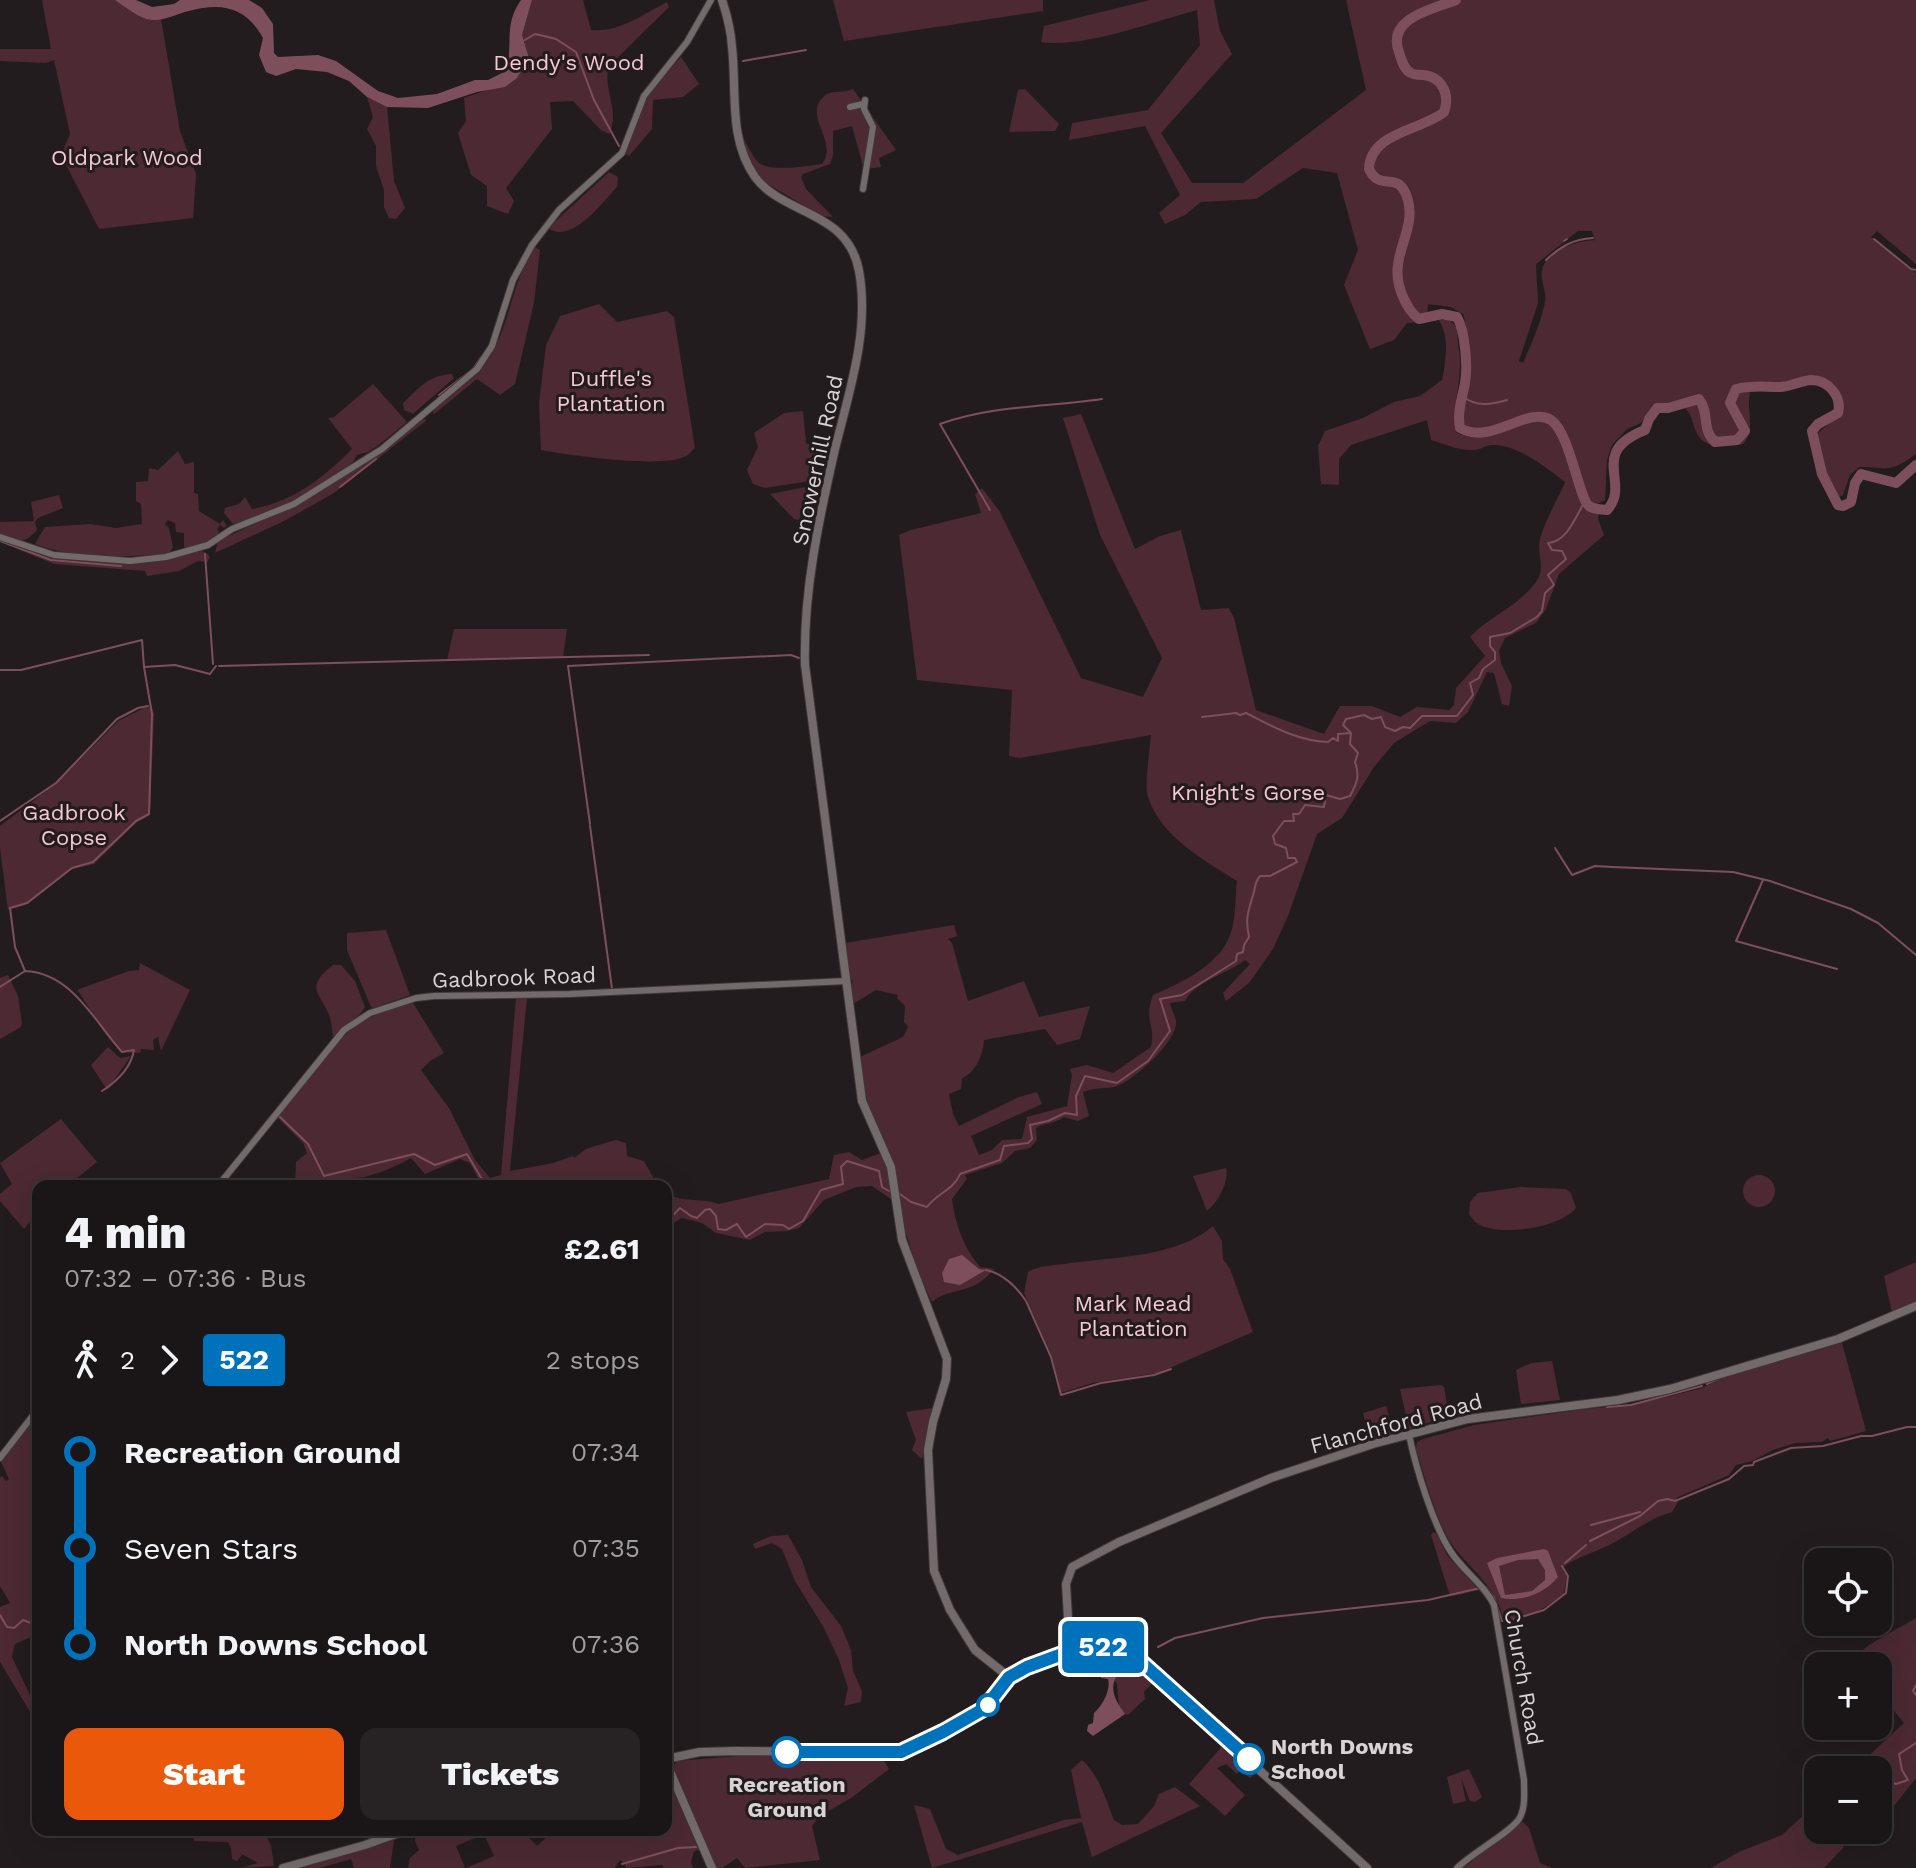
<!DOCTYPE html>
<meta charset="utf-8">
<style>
:root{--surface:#1a1516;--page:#272223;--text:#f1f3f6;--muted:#9f9fa1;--line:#383435;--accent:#ea580c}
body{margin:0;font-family:"Work Sans",sans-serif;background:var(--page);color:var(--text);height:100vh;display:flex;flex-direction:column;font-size:30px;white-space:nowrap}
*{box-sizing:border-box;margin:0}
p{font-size:26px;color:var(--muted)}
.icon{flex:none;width:44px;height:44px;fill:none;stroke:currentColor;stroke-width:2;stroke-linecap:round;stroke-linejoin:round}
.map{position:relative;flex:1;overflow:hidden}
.drawer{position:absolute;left:32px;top:1180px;width:640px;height:656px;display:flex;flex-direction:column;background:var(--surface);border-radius:16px;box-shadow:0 8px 32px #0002,0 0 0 2px var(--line)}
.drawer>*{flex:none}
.badge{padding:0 16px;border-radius:6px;font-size:28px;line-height:52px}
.controls{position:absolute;left:1804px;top:1548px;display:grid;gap:16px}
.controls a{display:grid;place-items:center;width:88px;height:88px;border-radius:16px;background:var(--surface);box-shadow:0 8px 32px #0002,0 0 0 2px var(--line);font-size:40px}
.map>.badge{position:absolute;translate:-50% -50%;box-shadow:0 0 0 4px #fff}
.legs{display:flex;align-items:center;gap:12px;height:88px;padding:0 32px;font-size:26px}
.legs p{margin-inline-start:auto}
.headline{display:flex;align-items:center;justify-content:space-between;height:136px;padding:0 32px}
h1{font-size:44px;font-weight:800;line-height:60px}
.primary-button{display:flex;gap:16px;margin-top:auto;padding:16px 32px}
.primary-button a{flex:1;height:92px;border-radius:16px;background:var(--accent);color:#fff;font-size:32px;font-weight:800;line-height:92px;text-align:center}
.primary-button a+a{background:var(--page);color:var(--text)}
ul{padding:0 32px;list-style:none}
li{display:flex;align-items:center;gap:28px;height:96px;font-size:30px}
li i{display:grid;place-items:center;width:12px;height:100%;margin:0 10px;background:currentColor}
li i::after{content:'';width:20px;height:20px;margin:-10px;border:6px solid;border-radius:50%;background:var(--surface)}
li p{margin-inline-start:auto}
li:first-child i{background:linear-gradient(#0000 50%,currentColor 0)}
li:last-child i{background:linear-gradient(currentColor 50%,#0000 0)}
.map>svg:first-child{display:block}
.green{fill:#4c2933;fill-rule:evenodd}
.water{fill:#7d4f5c;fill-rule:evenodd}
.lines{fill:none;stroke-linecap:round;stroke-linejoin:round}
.stream{stroke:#7d4f5c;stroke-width:2}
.river{stroke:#7d4f5c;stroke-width:10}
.minor-casing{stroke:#3e3839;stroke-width:8}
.tertiary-casing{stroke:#3e3839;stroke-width:10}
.minor{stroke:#736a6c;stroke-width:6}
.tertiary{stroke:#736a6c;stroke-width:8}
.line-1-casing{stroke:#fff;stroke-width:18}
.line-1{stroke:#0072bc;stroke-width:12}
.stop-1-dot{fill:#fff;stroke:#0072bc;stroke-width:4}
.labels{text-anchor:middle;stroke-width:6;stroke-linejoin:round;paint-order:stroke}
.park-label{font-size:22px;fill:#f7c7d3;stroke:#231c1e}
.street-label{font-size:22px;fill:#d8d3d4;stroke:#231c1e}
.stop-label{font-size:22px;font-weight:bold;fill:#d8d3d4;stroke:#231c1e;text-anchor:start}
</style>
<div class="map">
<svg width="1916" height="1868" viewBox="0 0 1916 1868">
<rect width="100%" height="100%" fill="#231c1e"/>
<path class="green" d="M42,0h73l30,19h16l19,112 16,43 -3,44 -94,11 -38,-74 9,-21 -16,-74 -8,3 -46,-2v-12h51z
M532,0h51l8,30c27,3 53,-16 76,-28l2,5 -60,59c-7,23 12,46 0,68l-8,-4 -28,-29 -23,1 2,27 -46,59 8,13 -6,13 -21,-8v-20l-16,-11 -13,-42 8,-12 -2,-23c32,-12 44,-9 65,-40l-7,-23z
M833,0h210v11l-199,30z
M1150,0h64l6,31 12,23 -71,79 31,50h51l123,-93 -20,-90h570v264l-39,-33 -6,6 45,36v181c-27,20 -28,13 -57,13l-9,8 -7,20 -4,2c-11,-18 -22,-43 -21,-64l25,-22 -2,-13 -19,-21c-13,0 -22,4 -34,7 -11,2 -23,-1 -34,-2 -13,23 5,46 -11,62 -14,1 -35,6 -44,-7 -7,-10 -5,-21 -15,-30l-23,4 -8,-7 -12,19 -14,6 -15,16 -5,15 -2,40 -8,4 -7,-1 -4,-5 -5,-25 -26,-54c-30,-17 -61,21 -91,9 -7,-15 1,-29 3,-44 3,-19 2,-53 -4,-70l-12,-7 -23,-3 -1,18 -20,1 -13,17 -24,9 -26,-64 14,-35 -21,-77 -34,-5 -47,31 -55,3 -16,13 -20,9 -6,-11 21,-18 -35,-69 -76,14 3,-17 76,-13 52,-65 -3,-35c-41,11 -116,39 -156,32l3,-16zM1578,231h14l3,9c-17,1 -50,10 -53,31 -2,10 5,21 3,31 -4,20 -14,43 -22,61l-4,-2 19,-58 -2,-39z
M681,57l18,27 -16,13 -30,3 -1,29 -23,27 -3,-2 21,-59z
M853,89l43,61 -17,8 2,9 -15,2 -3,-3 -11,-40 -19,5v24l-3,9 -27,10 -2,3 5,12 27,28 -11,-1 -63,-37 -9,-14 -8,-28c6,7 10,20 17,26 12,9 49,3 63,1 17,-22 -19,-47 1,-67 8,-8 20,-3 30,-8z
M1025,89l34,35 -4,7 -46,1 9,-42z
M367,97l20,10 7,74 11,27 -9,11 -7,-1 -5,-11v-17l-8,-24v-20l-9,-17 6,-12z
M609,172l9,5 -1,10c-15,16 -46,58 -69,41z
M535,247l5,3 -6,53 -19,81 -15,11 -23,-16 -44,36 1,-6c20,-17 45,-33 58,-56 19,-34 21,-74 43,-106z
M599,304l18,18 50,-11 7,6 21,131c-3,2 -5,6 -9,8 -22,13 -118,-1 -145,-6l-2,-47 7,-58 14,-29z
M1438,319l12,1 8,9c-2,14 3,25 2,38 -1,23 -7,42 -4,65 31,19 64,-21 97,-8l20,44 7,31 6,9 13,4 -1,7 6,16 -45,39 -13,35 -10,14 -31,15 -6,13 2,12 11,23 -3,20 -7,-2 -8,-31 -7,-1 -19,40 -12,11 -26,-2 -36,22 -20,24 -32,51 -25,16 -29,82 -15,33 -24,34 -23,18 -3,-8 27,-29 -5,-4c-18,14 -49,21 -60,41l-15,2c1,6 5,12 6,18 3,19 -44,62 -62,66 -12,2 -19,0 -31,5l6,24 -11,5 -14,-4c-9,7 -18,5 -28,11l1,12 -7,8 -15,3 -13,12 -37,12 2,4 -15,20c3,25 12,49 28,68l14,2c-24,29 -42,16 -62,33l-14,-30 -16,-52 -4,-37 -6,-25 -24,-49 -8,-52 43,-20 5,-10 -4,-5 1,-16 -8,-8 1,-3 -22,-5 -23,14 -3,-17 3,-6 -4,-3 -4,-35 109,-18 3,11 -9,3 4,4 16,58 56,-20 15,36 51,-11 -10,33 -23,6 -12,-16 -61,11c-1,14 -8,33 -22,38l-1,11 -12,5 4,20 6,12 60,-29 18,-5 5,12 -71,32 8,19 13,-5 10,-10 20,-1 5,-22 40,-11 5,-31 -2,-6 17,-4 26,8 38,-26c5,-24 -8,-25 2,-52 28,-12 69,-31 78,-63 5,-15 4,-35 6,-51 -33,-21 -76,-44 -89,-84 -4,-13 2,-46 3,-62l-131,23 -11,-2 3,-66 -95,-10 -18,-145 12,-5 70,-17 -6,-19 7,-6 18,24 81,166 62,19 19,-39 -62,-123 -37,-117 18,-4 54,135 25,-13 21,-6 20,80 28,-2 5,10 22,92 68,24 16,-28h32l28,11 17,-10 32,3 5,-5 2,-17 29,-32 -15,-19c18,-20 49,-31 66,-55 9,-13 3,-23 3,-36 1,-17 19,-47 26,-64 -18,-14 -48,-38 -73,-37 -6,0 -12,5 -18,5 -16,1 -28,-6 -43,-10l-4,-20 -76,25 -12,14v26l-18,-1 -3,-38 7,-15 38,-13 31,-16 26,-6 22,-16c4,-19 8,-45 -4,-61z
M452,374l2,4 -41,36 -9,-4 -1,-7c16,-15 26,-28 49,-29z
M373,384l34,38 -27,22 -12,8 -11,3c-10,24 -97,64 -124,69l-9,-11 1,-5 14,-4 6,-7 7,12c41,-7 71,-31 100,-60l-24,-31 6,-1z
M803,411l3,32 13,9 -5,25 -4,4 -45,7 -12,-4 -6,-14 11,-23 -4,-14 30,-20z
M423,419l4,1 -93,73 -50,28 -69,32 3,-12 82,-38 89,-55z
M178,451l7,13 9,-2v31l4,1 1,17 21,13 3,-4 4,6 -3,2 -4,-3 -3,4 3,6 -12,8 -19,6 -5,-2v-14l-8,-1 -1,-9 -7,-3 -3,4 4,4 4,19 -4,6c-43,5 -93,6 -134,-9l10,-17 45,-3 26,4 26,-4 -1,-20 -5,-3v-19l12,-1 1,-13 9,2z
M811,486l-12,34 -5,-1 -24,-25z
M59,495l4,13 -25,10 -3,4 2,8c-14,16 -19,10 -37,4v-12l34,-1 -3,-19z
M0,539c17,7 35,15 53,18 49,9 99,6 147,-7l8,4 2,4 -3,4 -9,-1 -19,10 -32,5 -2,-5 -91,-7 -54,-22z
M454,629h113l-4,28 -116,3z
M146,707l6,1 2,6 -4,101 -13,7 -43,42 -22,5 -44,35 -20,6 -8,-62v-22l58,-44 60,-61z
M386,930l24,65 -37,13 -2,-1 -24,-57v-17z
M140,963l50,27 -29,61 -3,-14 -5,3 1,10 -13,-1 -1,4 -18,-1c-20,-17 -29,-41 -45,-62l52,-19 10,-1z
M333,965h8l14,16 10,26c-5,10 -23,22 -32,31 -1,-6 -1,-14 -3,-20 -6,-22 -29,-29 3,-53z
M8,975l10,21 4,27 -1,4 -21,12v-61z
M516,998h11l-17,173 43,-8 20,-7 1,2 12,-9 9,-3 21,-6 10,3 1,13 17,5 9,16 2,9h-173l-12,-23 -10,-4 -35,15 -14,-16c-14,8 -28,14 -43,18 -14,4 -27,0 -38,10h-35l1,-24 11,-9 -4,-10 -26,-26 35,-42 3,-6c34,-42 45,-52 98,-66l31,50 -14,8 -9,9 28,38 26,52 15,18 11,-3z
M108,1047l12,11 11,-2 -24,34 -16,-25z
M61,1119l36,43 -30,24h-29v26l-14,17 -24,-28v-7l12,-10 -12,-21z
M849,1152l13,8 19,-7 10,26v20l-19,-13 -16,1 -32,13 -25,28 -12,3 -22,1 -15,8 -34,-7 -14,-10 -20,-5 -16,9v-22l8,-8c16,5 29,1 45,7l110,-25 5,-24z
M1226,1168c3,15 -8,34 -19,43l-14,-35z
M1743 1191a16 16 0 1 1 32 0a16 16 0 1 1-32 0Z
M1521,1187l45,2 5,4 5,15c-16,20 -76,29 -98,16 -4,-2 -6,-6 -9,-10l1,-12 8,-9z
M1213,1226l9,15 1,18 7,10 23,63 -95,41 -66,10 -31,10 -9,-37 -28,-63 4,-21c14,-8 27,-6 42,-9 46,-6 107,-6 143,-37z
M1916,1262v40l-24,11 -8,-37z
M1842,1343l24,88 -36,10 -2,-3 -6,4 -27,1 -22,7 -21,11 -16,4 -7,10 -53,23 2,4 -6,10c-22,6 -37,19 -57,30 -17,10 -38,14 -53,26l5,8 -3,17c-17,15 -38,27 -61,26 -5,-32 -34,-50 -52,-76 -14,-20 -27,-69 -35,-94l1,-7 6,-3 51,-14 112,-16 51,-5 62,-15 29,-13z
M1552,1361l8,39 -39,4 -5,-34 15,-7z
M1441,1385l3,2 5,29 -40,13 -9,-40z
M1386,1406l8,28 -24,6 -7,-27z
M932,1408l-10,51 -10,-9 4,-10 -10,-28z
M38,1414v220l-23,10 -3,13 26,55v13l-38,-63v-55l10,-4 -10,-17v-108l2,-2 4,5 3,-2 -8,-17z
M1433,1532l4,2 10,21 32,35 -26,6 -4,-3 -18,-58z
M788,1535l14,25 9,27 30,39 10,24 2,21 9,20 -1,11 -17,4 4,-18 -9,-28 -15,-32 -29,-47 -13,-32 -10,-6 -17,6 -2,-5 18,-8z
M1916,1618v160l-23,29 -15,-5v-32h-25l51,-47 -26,-32v-25h-21l-5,-7 17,-14z
M1124,1655l28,20 1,7 -9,10 1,7 -17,16 -3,-1 -6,-7 -2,-23 -3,-4 5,-12 -4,-2z
M1225,1743l33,29 -8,6 -10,-8 -3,4 -11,-10 -9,4 28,27 -20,21 -36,-32z
M847,1755l35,3 7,11 -38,29 -31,18 -8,10 8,34 -75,8 -8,-10 -15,10h-6l-43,-101 4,-6 60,-5z
M1082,1760c19,18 23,38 32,60l8,5 16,-1 16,-18 5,-12 16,-7 25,19 -108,51 -10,-35 -150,46 -18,-63 16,4 16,40 12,6 106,-35 17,-2 -10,-48z
M1469,1769l13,28 -7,5 -5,-1 -9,-23 5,23 -13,3 -6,-27z
M666,1775l33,75 -5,1 -3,11 2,6h-29l-2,-3 -36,3 -1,-4 -5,-4 -5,8h-149l28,-12 -10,-22 -28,12 9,22h-57l2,-10 9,-8 -4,-9 1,-11h105l16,16 10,-9 -3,-7h122z
M1818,1802v28h26l-1,18 -19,20h-113l28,-16 43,-17z
M1523,1822l6,6 11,35 12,5h-89z
M243,1830h20l8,15 3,21 -33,2 17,-5 -18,-10 2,2 -5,6 -5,-2 -1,-11 -3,-6 -34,-1v-5l46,-1z
M394,1840l-4,28h-36l-3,-9 -31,9h-25z"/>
<path class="water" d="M115,0h21l16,7 22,-3 6,-4h69l13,8 11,16 1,29 4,4 40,-2 18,6 42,30 20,7 39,-4 38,-14h13l18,-9c8,-28 -3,-45 15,-71h11l-10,35 7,23 -12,20 -12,9 -28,5 -49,16 -41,-1 -20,-10 -18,-16 -22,-9 -31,-3 -20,7 -10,-4 -7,-17 4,-17c-17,-31 -41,-36 -74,-27 -14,3 -27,12 -43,8 -9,-3 -21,-12 -31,-19z
M962,1255l17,14 7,1 -26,15 -16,-3 -2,-9 7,-14z
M1544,1549l4,2 10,26c-14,17 -36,25 -57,21l-14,-35 10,-5zM1538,1559l7,11v10l-13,11 -27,4 -6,-29 19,-6z
M1105,1665l10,1 5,5c-13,16 -5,29 5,43l-32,22 -6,-5 1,-6 5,-2 1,-10c9,-8 17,-23 14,-34l-7,-1 -2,-10z"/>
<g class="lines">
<path class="stream" d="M523,41l12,-7 9,2 12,3 20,13 18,48 25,46
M743,61l63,-11
M1874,239l37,30 5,1
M1564,241l3,-2
M1546,260c14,-13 27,-21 47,-22
M439,395l34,-26 8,-12
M1462,396c14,11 28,9 45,4
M340,487l36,-28
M990,510l-50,-86c52,-19 108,-17 162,-25
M0,541l51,19 70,6
M205,554l8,110
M219,666l430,-11
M0,670h21l121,-30 2,27 31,-2 35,9 6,-8
M1202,717l34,-4 4,2 6,-2c26,13 51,28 82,29l5,-4 5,3v-7l13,-1
M0,821l56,-38 61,-64 21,-11 10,-2
M590,824l-22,-158 223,-11 8,3
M590,826l22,163
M1555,848l17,27 23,-9 17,1 121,5 37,9 81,28 27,14 38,32
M1763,880l-27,61 101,28
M25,971l-10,-24 -5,-39 17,-5 45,-35 21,-6 43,-41 13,-7 3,-100 -8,-47
M0,987l25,-16c47,2 69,50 97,81l12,-2c-3,18 -18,32 -32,41
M278,1115l30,29 16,32 90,-22 21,11 32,-11 19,32
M900,1194l11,8 16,5c10,-14 27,-17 33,-33l40,-14 4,-14 24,-3 4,-4 -2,-14 18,-4 17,-8 12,2 -1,-19 9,-20 32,7 31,-22 22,-30 -10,-32 22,-4 54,-34 1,-7 6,-2 1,-7 5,-8c-4,-19 -1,-24 4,-42 3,-8 1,-12 7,-19h10l27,-14 -2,-4h-7l-2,-10 -11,-4 -2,-8 11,-15h10l-1,-7h6l6,-9 19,2 2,-12 14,4 10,-3c7,-13 10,-20 5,-34l3,-9 -8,-9 1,-11 -8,-8 3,-6 18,-4 8,4 9,-2 4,10 10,4 8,-4 7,1 12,-12h35l16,-21 -3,-12 9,-5 4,-9 12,-9v-8l-5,-6v-9l20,-4 27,-16 5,-6 3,-18 9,-8 -6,-10 18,-16 -4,-8 -10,-1 -4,-7c19,-1 28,-27 37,-42
M666,1223l14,-15 11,8 6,2 8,-8 5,-1 6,7 2,13 8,1 11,-6 9,13 19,-13 18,1 6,4 14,-8 18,-31 22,-6 -2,-17 6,-6 32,10 3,16 7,4
M986,1270c16,3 31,17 40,31l25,56 10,38 40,-12 53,-8 17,-6
M1707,1384l15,-7
M1607,1407l24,-2 71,-19
M1591,1525l49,-13
M1590,1541l50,-25 18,-15 9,-2 8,2 54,-22 15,-13 9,-1 1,-3 37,-14 32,-2 38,-10h11l35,-9h9
M1565,1563l21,-18
M1486,1587l8,10 8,24h4
M0,1615l7,12 7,1 9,-8 8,3 7,-2
M1508,1621l36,-11 22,-17 2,-17 -6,-10
M1158,1647l17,-9 88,-20 165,-18 52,-12
M1916,1685l-3,6 3,4
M1878,1776l18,8 12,-4 -6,-10 -3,-16 17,-11
M1878,1786v8
M622,1864l56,-16 18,-1"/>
<path class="river" d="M1456,0c-23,9 -70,18 -57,52 2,7 5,18 12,21 5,3 6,1 12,2 20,2 27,20 21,37 -21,18 -74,20 -75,57 12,25 29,-2 39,31 9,35 -24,58 -4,99 4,8 7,14 15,20l23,-5 15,3c8,13 11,50 8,66 -3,16 -8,29 -5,45 31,18 68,-23 91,-8 19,13 28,79 38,86 5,4 12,3 18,4 25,-27 -20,-57 38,-80l4,-11 8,-11h11l31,-9c11,14 2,30 16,43l22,-2 8,-9 -15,-28 6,-14c16,-4 28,-2 44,-2 10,0 20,-6 31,-7 18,0 31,17 27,33l-20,11 -6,7 10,43 16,31 5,1 8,-4 4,-19 6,-9 35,9 20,-18"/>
<g class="minor-casing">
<path id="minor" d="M850,107l13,-3
M863,189l10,-62 -9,-18 1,-9
M0,537l54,18 76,6 36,-4 42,-12 24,-16 62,-25 88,-55 95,-80 15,-23 21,-66 19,-35 27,-35 63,-57 22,-57 43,-54 24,-42
M218,1186l126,-156 26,-17 46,-15 18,-2 136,-2 276,-13
M1409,1435c7,33 24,90 42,117 13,20 33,32 43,53l30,175c0,12 2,28 -5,39 -8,13 -47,34 -62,49
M0,1458l38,-49"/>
</g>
<g class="tertiary-casing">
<path id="tertiary" d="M722,0c5,15 9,31 10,47 5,43 -4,92 23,130 29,39 93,33 104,94 11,60 -10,121 -24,178 -16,70 -32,144 -30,216l57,436 29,66 11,73 45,119 -1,20 -13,43 -5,28 6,121 16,39 25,40 34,27
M1070,1652l-4,-68 6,-17 47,-25 152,-64 102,-34 95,-25 150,-19 52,-11 168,-50 78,-33
M666,1759l34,-7 36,-1 165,1 74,-37 12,-8 29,-35 25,-11 29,-9 42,-5 19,6 15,14 221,201
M666,1762l46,106
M283,1868l82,-23 42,-15"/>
</g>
<use href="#minor" class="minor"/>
<use href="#tertiary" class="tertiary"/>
</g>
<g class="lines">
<g class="line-1-casing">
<path id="line-1" d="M787,1752h114l42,-20 42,-24 24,-31 18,-10 38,-14 22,-4 25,-2 19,6 118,106"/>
</g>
<use href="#line-1" class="line-1"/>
</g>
<g class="stop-1-dot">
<circle cx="988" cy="1705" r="10"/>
<circle cx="787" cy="1752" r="14"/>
<circle cx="1249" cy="1759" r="14"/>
</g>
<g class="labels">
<g class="park-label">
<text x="569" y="70">Dendy's Wood</text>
<text x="127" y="165">Oldpark Wood</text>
<text x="611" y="386">Duffle's<tspan x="611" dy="25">Plantation</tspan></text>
<text x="1248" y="800">Knight's Gorse</text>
<text x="74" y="820">Gadbrook<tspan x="74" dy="25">Copse</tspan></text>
<text x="1133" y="1311">Mark Mead<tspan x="1133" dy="25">Plantation</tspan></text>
</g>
<g class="street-label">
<text transform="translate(817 460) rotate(-78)" y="8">Snowerhill Road</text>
<text transform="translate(514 977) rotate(-2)" y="8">Gadbrook Road</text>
<text transform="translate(1396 1423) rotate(-15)" y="8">Flanchford Road</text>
<text transform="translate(1524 1677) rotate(80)" y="8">Church Road</text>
</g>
<g class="stop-label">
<text x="1271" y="1754">North Downs<tspan x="1271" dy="25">School</tspan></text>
<text x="787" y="1792" text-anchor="middle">Recreation<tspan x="787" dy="25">Ground</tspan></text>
</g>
</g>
</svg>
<div class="controls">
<a><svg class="icon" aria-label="locate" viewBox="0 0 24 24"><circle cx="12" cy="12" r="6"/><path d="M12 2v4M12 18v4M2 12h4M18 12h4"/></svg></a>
<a>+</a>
<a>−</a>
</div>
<b class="badge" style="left:1103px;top:1647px;background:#0072bc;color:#fff">522</b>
<section class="drawer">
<div class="headline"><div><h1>4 min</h1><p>07:32 – 07:36 · Bus</p></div><b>£2.61</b></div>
<div class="legs"><svg class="icon" aria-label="walk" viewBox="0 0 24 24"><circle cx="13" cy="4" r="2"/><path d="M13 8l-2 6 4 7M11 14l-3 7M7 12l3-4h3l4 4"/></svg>2<svg class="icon" aria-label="forward" viewBox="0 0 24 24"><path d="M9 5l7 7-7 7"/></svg><b class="badge" style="background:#0072bc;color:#fff">522</b><p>2 stops</p></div>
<ul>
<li><i style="color:#0072bc"></i><b>Recreation Ground</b><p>07:34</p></li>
<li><i style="color:#0072bc"></i><span>Seven Stars</span><p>07:35</p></li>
<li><i style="color:#0072bc"></i><b>North Downs School</b><p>07:36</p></li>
</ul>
<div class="primary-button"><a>Start</a><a>Tickets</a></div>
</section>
</div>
